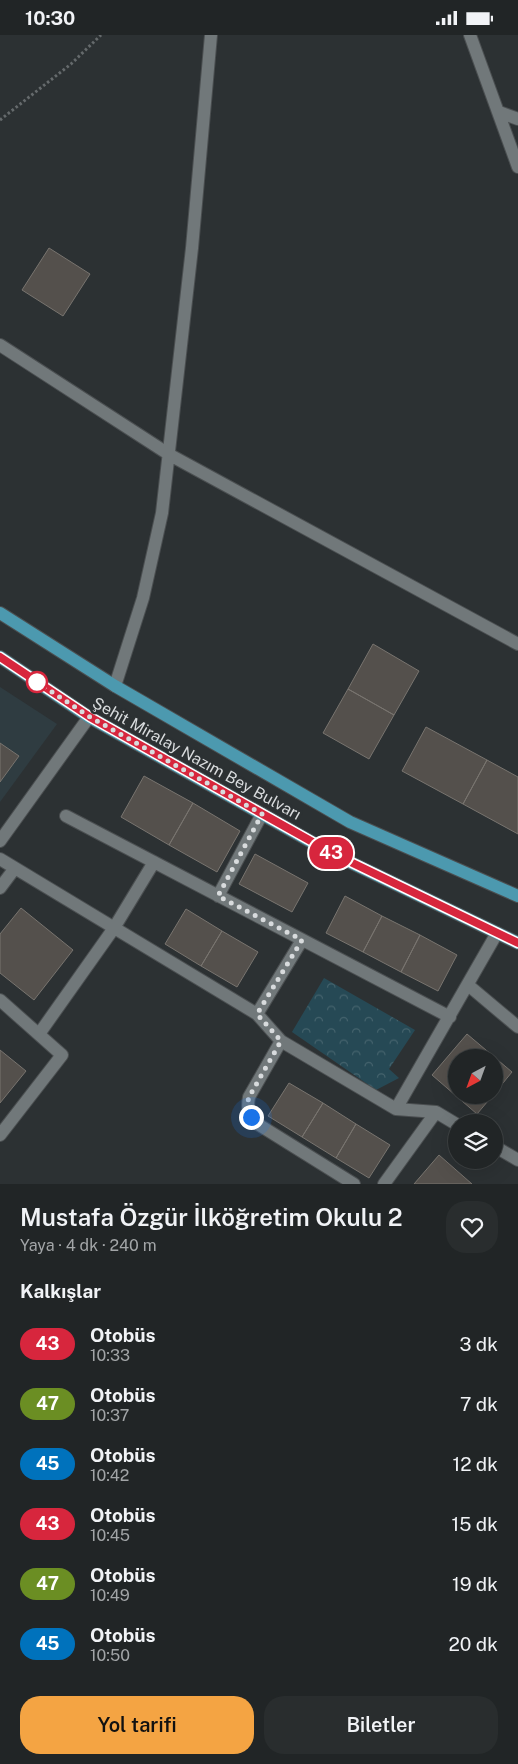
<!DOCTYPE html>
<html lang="tr">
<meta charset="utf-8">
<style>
:root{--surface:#212526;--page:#292d2e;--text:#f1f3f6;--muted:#a2a5a7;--line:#3e4243;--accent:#f4a443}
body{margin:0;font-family:"Public Sans",sans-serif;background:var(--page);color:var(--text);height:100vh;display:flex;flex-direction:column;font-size:19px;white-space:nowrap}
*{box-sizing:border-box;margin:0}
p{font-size:16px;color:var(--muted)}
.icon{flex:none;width:28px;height:28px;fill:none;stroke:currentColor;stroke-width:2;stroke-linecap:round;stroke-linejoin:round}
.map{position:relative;height:1149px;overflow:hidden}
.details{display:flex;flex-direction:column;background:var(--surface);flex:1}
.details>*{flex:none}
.badge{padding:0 10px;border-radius:16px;font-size:18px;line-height:32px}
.needle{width:32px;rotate:221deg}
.buttons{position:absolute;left:448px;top:1014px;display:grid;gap:10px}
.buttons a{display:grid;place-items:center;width:55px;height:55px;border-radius:50%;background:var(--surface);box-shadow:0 5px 20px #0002,0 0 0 1px var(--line);font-size:25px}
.you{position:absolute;width:25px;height:25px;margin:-12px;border:4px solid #fff;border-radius:50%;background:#1a73e8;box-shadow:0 0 0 8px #1a73e833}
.map>.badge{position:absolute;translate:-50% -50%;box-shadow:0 0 0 2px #fff}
h2{padding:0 20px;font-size:19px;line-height:45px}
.round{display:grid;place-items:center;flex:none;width:52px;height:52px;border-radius:20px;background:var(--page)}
.head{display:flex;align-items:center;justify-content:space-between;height:85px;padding:0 20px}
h1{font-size:24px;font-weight:600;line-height:38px}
.primary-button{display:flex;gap:10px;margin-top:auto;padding:10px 20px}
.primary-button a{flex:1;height:58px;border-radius:20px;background:var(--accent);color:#111;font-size:20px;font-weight:600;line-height:58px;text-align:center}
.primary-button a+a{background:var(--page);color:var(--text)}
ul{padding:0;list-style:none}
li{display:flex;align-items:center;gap:15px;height:60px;padding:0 20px}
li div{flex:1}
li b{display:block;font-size:19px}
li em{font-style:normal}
li .badge{min-width:55px;font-weight:700;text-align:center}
.status{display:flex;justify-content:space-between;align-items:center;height:35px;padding:0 25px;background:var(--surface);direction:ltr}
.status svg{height:14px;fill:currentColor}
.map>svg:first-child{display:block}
.built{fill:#2f3c41}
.park{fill:url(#park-crowns)}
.building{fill:#54504c;stroke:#78746f}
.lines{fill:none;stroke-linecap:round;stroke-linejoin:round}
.minor-casing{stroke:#4b4f51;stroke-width:14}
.tertiary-casing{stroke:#4b4f51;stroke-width:14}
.primary-casing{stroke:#4b4f51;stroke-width:14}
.path{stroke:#656a6c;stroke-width:3;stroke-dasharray:2.5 2.5;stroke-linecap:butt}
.minor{stroke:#71787a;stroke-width:12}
.tertiary{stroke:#71787a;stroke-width:12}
.primary{stroke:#4c99af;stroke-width:12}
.line-casing{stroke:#fff;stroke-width:11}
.line{stroke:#d7263d;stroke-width:8}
.walk{stroke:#d8dbdd;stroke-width:5;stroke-dasharray:0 9}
.stop-dot{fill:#fff;stroke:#d7263d;stroke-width:2.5}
.labels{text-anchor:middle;stroke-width:5;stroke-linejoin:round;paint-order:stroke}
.street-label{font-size:16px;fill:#d8dbdd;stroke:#2c3133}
</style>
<div class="status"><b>10:30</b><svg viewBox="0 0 49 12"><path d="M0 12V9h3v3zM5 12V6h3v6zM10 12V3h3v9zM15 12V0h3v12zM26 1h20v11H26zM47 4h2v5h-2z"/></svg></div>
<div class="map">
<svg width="518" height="1149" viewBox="0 0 518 1149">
<defs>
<pattern id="park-crowns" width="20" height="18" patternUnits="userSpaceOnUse" patternTransform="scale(1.25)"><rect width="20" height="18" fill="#264955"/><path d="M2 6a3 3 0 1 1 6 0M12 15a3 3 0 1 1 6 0" fill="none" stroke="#45636d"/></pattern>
</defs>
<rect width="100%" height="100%" fill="#2c3133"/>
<path class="built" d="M0,652l57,37 -57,78z"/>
<path class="park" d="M324,943l91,52 -26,39 10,9 -23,12 -84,-58z"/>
<path class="building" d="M49,213l41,26 -27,42 -41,-26z
M373,609l46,27 -25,44 -46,-26z
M348,654l46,26 -25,44 -46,-26z
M426,692l61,33 -24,44 -61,-33z
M0,708l19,13 -19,26z
M487,725l31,17v57l-55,-30z
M144,741l49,27 -24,42 -48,-28z
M193,768l47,28 -23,41 -48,-27z
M255,819l53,29 -16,29 -53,-28z
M345,861l37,20 -19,36 -37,-19z
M21,873l52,42 -39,50 -34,-27v-39z
M186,874l36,22 -21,35 -36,-22z
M382,881l38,19 -19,37 -38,-20z
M222,896l36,21 -21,35 -36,-21z
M420,900l37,20 -19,36 -37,-19z
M467,999l45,38 -18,22v-37h-38v38h37l-16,19 -45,-39z
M0,1015l26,21 -26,32z
M289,1048l34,20 -21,34 -34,-21z
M323,1068l33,21 -20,34 -34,-21z
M356,1089l34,21 -21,33 -33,-20z
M439,1120l33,29h-58z"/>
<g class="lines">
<g class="minor-casing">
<path id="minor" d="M470,0l48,132
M499,77l19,7
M0,310l170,110 348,189
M115,651l28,-88 19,-85 30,-265 19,-213
M66,781l384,201
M0,824l257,155 24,27 115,68 40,3 20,12
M0,853l15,-20
M218,861l44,-82
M468,950l50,42
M0,965l62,55 -62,80
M257,979l45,-74
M39,999l75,-106 40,-66
M281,1006l-32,56c-2,11 -1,18 7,26l98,61
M396,1074l101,-176
M494,1111l24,14
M384,1149l52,-72"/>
</g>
<g class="tertiary-casing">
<path id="tertiary" d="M0,806l89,-124"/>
</g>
<g class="primary-casing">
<path id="primary" d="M0,578l115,73 235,136 168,74
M0,622l89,60 244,137 185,89"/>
</g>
<path class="path" d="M0,85l71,-56 30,-29"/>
<use href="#minor" class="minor"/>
<use href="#tertiary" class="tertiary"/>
<use href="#primary" class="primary"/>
</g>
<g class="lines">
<g class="line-casing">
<path id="line" d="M0,622l90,60 244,137 184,89"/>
</g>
<use href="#line" class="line"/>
<path class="walk" d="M37,647l53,35 172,97 -44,82 84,44 -45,74 24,27 -32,56 -2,8 4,12"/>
</g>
<circle class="stop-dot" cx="37" cy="647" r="10"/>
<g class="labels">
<g class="street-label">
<text transform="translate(197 723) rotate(29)" y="6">Şehit Miralay Nazım Bey Bulvarı</text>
</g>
</g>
</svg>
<div class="buttons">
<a><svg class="needle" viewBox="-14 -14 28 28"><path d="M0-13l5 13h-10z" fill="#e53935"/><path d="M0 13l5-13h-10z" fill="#a2a5a7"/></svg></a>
<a><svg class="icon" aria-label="layers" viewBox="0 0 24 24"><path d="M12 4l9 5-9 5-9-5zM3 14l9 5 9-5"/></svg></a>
</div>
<div class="you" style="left:251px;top:1082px"></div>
<b class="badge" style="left:331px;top:818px;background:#d7263d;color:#fff">43</b>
</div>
<section class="details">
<div class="head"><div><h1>Mustafa Özgür İlköğretim Okulu 2</h1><p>Yaya · 4 dk · 240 m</p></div><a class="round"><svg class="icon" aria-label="heart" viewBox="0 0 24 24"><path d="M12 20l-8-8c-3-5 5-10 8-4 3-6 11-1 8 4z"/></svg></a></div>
<h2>Kalkışlar</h2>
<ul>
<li><span class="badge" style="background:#d7263d;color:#fff">43</span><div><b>Otobüs</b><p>10:33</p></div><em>3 dk</em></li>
<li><span class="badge" style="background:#6b8e23;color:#fff">47</span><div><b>Otobüs</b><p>10:37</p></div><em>7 dk</em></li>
<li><span class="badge" style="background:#0072bc;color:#fff">45</span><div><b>Otobüs</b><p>10:42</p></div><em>12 dk</em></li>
<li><span class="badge" style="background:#d7263d;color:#fff">43</span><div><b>Otobüs</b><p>10:45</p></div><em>15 dk</em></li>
<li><span class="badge" style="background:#6b8e23;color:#fff">47</span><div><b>Otobüs</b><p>10:49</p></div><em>19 dk</em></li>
<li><span class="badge" style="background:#0072bc;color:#fff">45</span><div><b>Otobüs</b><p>10:50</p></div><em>20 dk</em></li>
</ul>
<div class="primary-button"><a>Yol tarifi</a><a>Biletler</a></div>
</section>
